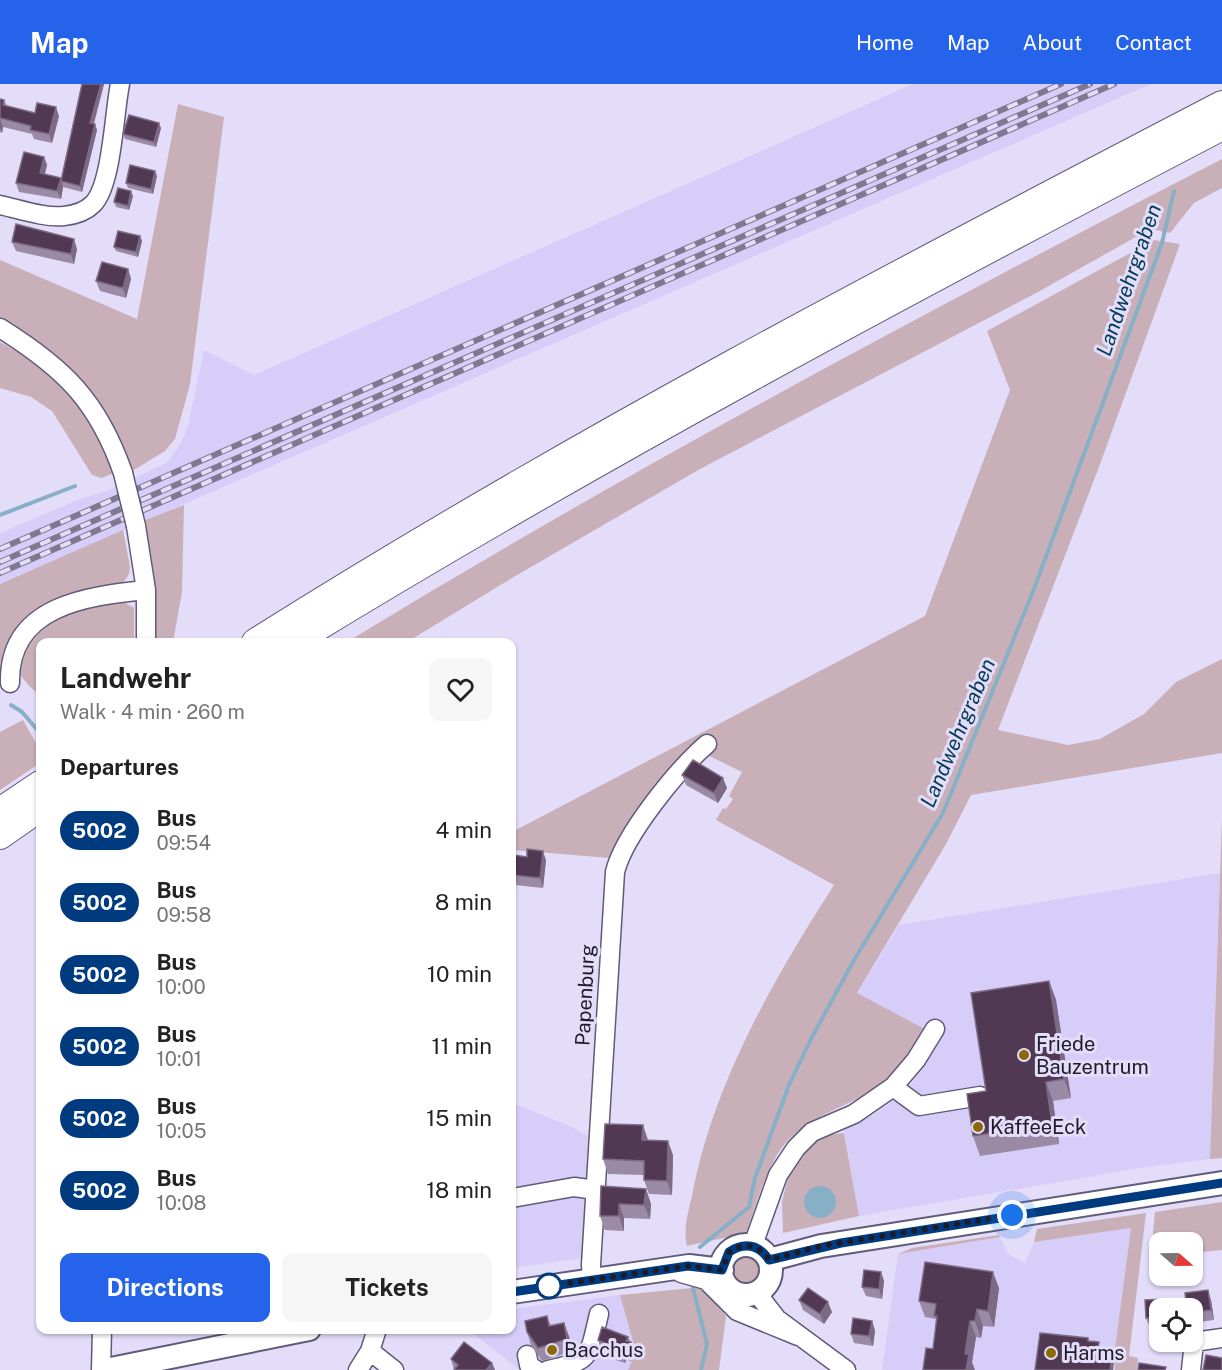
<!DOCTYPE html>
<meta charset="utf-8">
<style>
:root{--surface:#fff;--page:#f6f6f6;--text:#222;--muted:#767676;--accent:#2563eb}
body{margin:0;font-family:"Public Sans",sans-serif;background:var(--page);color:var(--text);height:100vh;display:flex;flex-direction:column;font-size:22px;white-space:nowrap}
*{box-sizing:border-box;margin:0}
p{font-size:20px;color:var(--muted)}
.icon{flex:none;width:33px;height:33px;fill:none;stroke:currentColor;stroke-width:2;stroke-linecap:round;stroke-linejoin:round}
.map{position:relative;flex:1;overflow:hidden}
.panel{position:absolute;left:36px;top:554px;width:480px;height:696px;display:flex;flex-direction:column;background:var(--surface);border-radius:12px;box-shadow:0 2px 4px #0004}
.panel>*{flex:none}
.badge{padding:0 12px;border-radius:20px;font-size:21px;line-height:39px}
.needle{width:39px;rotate:110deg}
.fabs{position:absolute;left:1149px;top:1148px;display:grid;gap:12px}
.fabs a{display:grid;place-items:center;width:54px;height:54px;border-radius:12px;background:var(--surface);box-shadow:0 2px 4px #0004;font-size:30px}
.you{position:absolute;width:30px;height:30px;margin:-15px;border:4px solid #fff;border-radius:50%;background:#1a73e8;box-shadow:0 0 0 9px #1a73e833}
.map>.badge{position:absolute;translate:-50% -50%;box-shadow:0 0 0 3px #fff}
h2{padding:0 24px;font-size:22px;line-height:54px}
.round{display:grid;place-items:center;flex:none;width:63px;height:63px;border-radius:12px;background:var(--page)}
.head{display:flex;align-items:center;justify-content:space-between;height:102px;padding:0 24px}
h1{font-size:28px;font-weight:700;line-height:45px}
.primary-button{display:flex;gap:12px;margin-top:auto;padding:12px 24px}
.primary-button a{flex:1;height:69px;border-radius:12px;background:var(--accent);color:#fff;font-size:24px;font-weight:700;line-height:69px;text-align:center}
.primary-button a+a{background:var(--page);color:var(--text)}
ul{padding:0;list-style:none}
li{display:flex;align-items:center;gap:18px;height:72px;padding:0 24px}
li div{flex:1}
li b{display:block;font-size:22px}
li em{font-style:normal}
li .badge{min-width:66px;font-weight:700;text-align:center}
header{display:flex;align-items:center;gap:36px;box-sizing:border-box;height:84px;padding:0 30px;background:var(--accent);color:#fff}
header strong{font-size:28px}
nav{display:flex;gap:33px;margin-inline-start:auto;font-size:21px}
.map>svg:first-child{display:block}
.built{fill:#d6cef9}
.green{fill:#c9afb8}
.water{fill:#87b0c7}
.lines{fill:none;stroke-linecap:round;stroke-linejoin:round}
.stream{stroke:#87b0c7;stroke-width:4}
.minor-casing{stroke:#615b7a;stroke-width:21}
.major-casing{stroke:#615b7a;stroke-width:26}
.highway-casing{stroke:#615b7a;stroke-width:28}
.minor{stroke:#fff;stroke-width:18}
.major{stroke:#fff;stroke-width:22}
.highway{stroke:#fff;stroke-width:26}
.rail-casing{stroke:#7e798e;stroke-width:6}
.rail{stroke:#e3ddfa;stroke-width:4;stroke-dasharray:11;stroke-linecap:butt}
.minor-bridge-casing{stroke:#615b7a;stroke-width:21;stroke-linecap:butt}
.minor-bridge{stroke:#fff;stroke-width:18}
.wall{fill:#9a8aa6}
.shaded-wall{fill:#7d6a85}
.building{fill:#513853;stroke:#7d6a85;stroke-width:1.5}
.line-casing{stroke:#fff;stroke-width:14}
.line{stroke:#003b80;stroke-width:9}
.walk{stroke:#1e1b28;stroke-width:6;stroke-dasharray:0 10.8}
.poi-dot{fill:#8b6908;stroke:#e3ddfa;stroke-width:2}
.stop-dot{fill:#fff;stroke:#003b80;stroke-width:3}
.labels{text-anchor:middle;stroke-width:6;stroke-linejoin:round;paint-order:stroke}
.street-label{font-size:20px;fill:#1e1b28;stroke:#e3ddfa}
.poi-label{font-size:20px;fill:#1e1b28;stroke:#e3ddfa;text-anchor:start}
.water-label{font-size:21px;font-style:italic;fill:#023b53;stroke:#e3ddfa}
</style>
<header>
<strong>Map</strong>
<nav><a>Home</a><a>Map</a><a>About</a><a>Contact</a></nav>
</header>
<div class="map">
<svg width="1222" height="1286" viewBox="0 0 1222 1286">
<rect width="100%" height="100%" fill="#e3ddfa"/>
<path class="built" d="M913,0h238l-1151,500v-51l80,-34 27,-8 61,-29 14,-21 6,-15 16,-76 50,25z
M1220,789l-10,286 -70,9 -281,48 -15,-87 31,-15 29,-21 19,-24 18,-32 -84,-43 42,-69z
M512,1019l58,23 21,12 -7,120 -72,10z
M1131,1144l-16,119v23h-233l16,-116 102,-17 8,17 17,9 9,-21z
M620,1211l16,58 -8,17h-108l-53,-41h45v-20z"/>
<path class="green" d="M178,20l46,13 -34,267 -15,55 -10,12 -36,22c-28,-90 -59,-101 -129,-155v-58l137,59z
M1222,75v29l-28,15 -24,30 -20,-4 -112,63 -338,177 -188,109 -105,64h-60c285,-174 579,-330 875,-483z
M1154,156l26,4 -81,223 -101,263 70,15 32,-6 44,-25 32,-32 46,-23v94l-251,42 -25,49 -89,149 66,35c-9,17 -18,36 -33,49 -27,26 -70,32 -101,62 -20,20 -33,65 -42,92l-5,3 -55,12c-4,-17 1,-33 5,-50 21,-112 81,-216 142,-311l-118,-65 7,-12 3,1 7,-10 -4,-3 13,-24 -53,-26 -79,112 -98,-8v-18l413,-216 85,-226 -23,-59z
M0,258c59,31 91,69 114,131l-12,5 -10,-3 -40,-64 -21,-14 -31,-9z
M184,421l-2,87 -9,50h-19l-1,-73 -10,-48z
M123,446l7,37 -1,7 -6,9 -60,16 -53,48 -10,33v-96z
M114,517l10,1 10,6v34h-94v53l-11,-9 -12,-15 3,-22 36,-35z
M23,636l17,30v13l-40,27v-58z
M1222,735v339l-12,1z
M844,1049l15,83 -76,17 -1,-31 9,-36 24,-29z
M1222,1118v48l-29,3 -1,-11h-32l-1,12h-8l4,-42z
M1146,1129l-17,143 9,2 -1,12h-22v-22l16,-120 -97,14 3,-13z
M999,1151l1,2 -102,17 14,-6z
M731 1186a16 16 0 1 1 32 0a16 16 0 1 1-32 0Z
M702,1203l24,29 -7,54h-91l8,-18 -16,-57z"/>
<path class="water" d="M804 1118a16 16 0 1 1 32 0a16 16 0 1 1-32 0Z"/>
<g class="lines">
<path class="stream" d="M0,431l75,-29
M11,621l11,7 18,21
M700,1163l49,-40 6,-29 34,-93 23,-48 42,-77 89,-147 91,-224 128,-346 12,-52
M693,1204l14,56 -6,26"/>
<g class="minor-casing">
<path id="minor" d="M0,121c19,4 44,13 64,11 10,-1 21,-4 29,-12 19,-19 21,-91 27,-120
M0,244c64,40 98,73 123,145
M136,442l10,64v52
M10,599c-2,-77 76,-87 136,-93
M893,1003l26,19 61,-10
M512,1114l62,-11 22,3
M753,1161l25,-70 18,-27 16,-16 42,-18 39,-27 23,-27 19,-31
M681,1189l25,7 31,31 61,25
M592,1196l-1,-15 24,-393c9,-37 62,-102 92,-128
M756,1208l21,27 69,51
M370,1267l24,19
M527,1271l2,10 7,5
M101,1286l1,-41
M358,1286l12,-19 7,-22
M548,1286c44,-9 41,-14 51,-56
M1191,1286l3,-28 28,-4"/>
</g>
<g class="major-casing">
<path id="major" d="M721 1186a25 25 0 1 1 50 0a25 25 0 1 1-50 0Z
M769,1176l52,-14 401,-63
M512,1208l177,-26 33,4
M106,1286l203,-41"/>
</g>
<g class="highway-casing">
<path id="highway" d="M255,558c312,-197 640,-368 967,-538
M294,558c302,-185 614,-351 928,-515
M0,727l40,-27
M0,752l40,-28"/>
</g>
<use href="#minor" class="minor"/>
<use href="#major" class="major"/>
<use href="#highway" class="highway"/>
<g class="rail-casing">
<path id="rail" d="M0,465l1061,-465
M0,478l1090,-478
M0,489l1114,-489"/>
</g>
<use href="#rail" class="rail"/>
<g class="minor-bridge-casing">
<path id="minor-bridge" d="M123,389l13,53"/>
</g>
<use href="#minor-bridge" class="minor-bridge"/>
</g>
<path class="wall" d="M82,0h22l-10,40 3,6 -15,62 -19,-5 -2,12 -42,-7 -3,-9 28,-26 3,8 -2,9 16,6z
M0,15l4,1 3,6 28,7 24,3 -7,27 -18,-4 -2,-5 -29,-7 -1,6 -2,-1z
M161,44l-5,19 -31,-8 -2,-5z
M157,92l-4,18 -25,-6 -2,-5z
M133,112l-4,14 -13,-3 -2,-5z
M140,152l2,5 -4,16 -22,-6 -2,-4z
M12,158l65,7 -3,15 -58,-13z
M128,185l3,10 -5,19 -26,-7 -4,-10z
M682,691l45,13 -9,15 -32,-18z
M546,776l-3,28 -28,-3 -3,-10z
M1049,897l7,19 15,98 -18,3 6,43 -79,12 -7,-20 13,-45z
M648,1056l25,15 -1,40 -23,-1 -5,-14v-5l-36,-1 -5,-15z
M601,1102l45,3 5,15 -1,15 -26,-1v13l-19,-1 -5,-14z
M881,1188l3,9 -2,18 -16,-3 -4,-9z
M999,1204l-5,39 -11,-1 -2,12 -5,-1 -4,25 -39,-13 3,-28v-2l-11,-2 -6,-16z
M1166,1215l4,9h-10v18l-10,1 -4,-9z
M799,1216l33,12 -8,12 -21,-14z
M1211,1216l3,20 -22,3v-15z
M547,1232l4,10 18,10 3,15 -30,10 -11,-16 -4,-13z
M872,1237l3,10 -2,15 -19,-3 -3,-9z
M598,1256l33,2 3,10 -3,9 -5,-2 -1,4 -9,-3 -1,-5 -14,-5z
M451,1275l41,4 3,7h-41z"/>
<path class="shaded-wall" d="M101,0h3l-12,45 -2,-6z
M56,23l3,9 -7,27 -3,-9z
M0,35l3,8 -1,6 -2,-5z
M159,39l2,5 -5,19 -2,-5z
M95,40l2,6 -15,62 -2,-6z
M44,73l3,8 -4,16 -3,-8z
M155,87l2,5 -4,18 -2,-5z
M61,94l2,9 -2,12 -4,-8z
M131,107l2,5 -4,14 -1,-4z
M140,152l2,5 -4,16 -2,-5z
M74,155l3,10 -3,15 -3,-10z
M128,185l3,10 -5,19 -3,-10z
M723,694l4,10 -9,15 -4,-10z
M543,767l3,9 -3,28 -3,-10z
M1049,897l7,19 15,98 -7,-19z
M1046,998l7,19 6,43 -7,-20z
M643,1041l5,15h-6z
M668,1057l5,14 -1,40 -5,-14z
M646,1105l5,15 -1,15 -6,-14z
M619,1120l5,14v13l-5,-15z
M881,1188l3,9 -2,18 -3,-10z
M993,1188l6,16 -5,39 -6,-16z
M1208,1206l3,10 3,20 -3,-10z
M828,1218l4,10 -8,12 -4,-10z
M977,1225l6,17 -2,12 -6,-17z
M872,1237l3,10 -2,15 -4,-10z
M970,1237l6,16 -4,25 3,8h-9l-1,-16z
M564,1239l5,13 3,15 -5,-12z
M628,1253l6,15 -3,9 -4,-10 -1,-10z
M623,1266l3,9 -1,4 -3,-9z
M1113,1266l2,5 -2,15h-3z
M492,1279l3,7h-9z"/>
<path class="building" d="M82,0h19l-11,39 5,1 -15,62 -19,-5z
M0,15l4,1 -1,5 32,8 2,-10 19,4 -7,27 -19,-4 1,-4 -31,-8z
M129,31l30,8 -5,19 -31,-8z
M24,68l20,5 -4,16 21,5 -4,13 -41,-8z
M130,81l25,6 -4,18 -25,-6z
M118,104l13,3 -3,15 -14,-4z
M16,140l58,15 -3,15 -59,-12z
M118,147l22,5 -4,16 -22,-5z
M102,178l26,7 -5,19 -27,-7z
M693,676l30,18 -9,15 -32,-18z
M527,765l16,2 -3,27 -28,-3 2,-20 13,2z
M1049,897l15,98 -18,3 6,42 -79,12 -6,-42 19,-3 -15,-98z
M605,1040l38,1 -1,15 26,1 -1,40 -23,-1v-19l-41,-2z
M601,1102l45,3 -2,16 -25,-1v12h-19z
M925,1178l68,10 -5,39 -11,-2 -2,12h-5l-5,33h4l-3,16h-43l3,-22 7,1 4,-33h-3l2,-12 -17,-3z
M864,1186l17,2 -2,17 -17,-2z
M808,1204l20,14 -8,12 -21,-14z
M1208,1206l3,20 -19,2v-4h-5l-2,-15z
M1166,1215l1,9h-7v9l-14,1 -1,-18z
M547,1232l2,10 15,-3 3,16 -29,9 -11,-16 -2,-11z
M853,1234l19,3 -3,15 -18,-2z
M602,1243l26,10 -2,4 5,1 -4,9 -4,-1 -1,4 -9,-4 1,-3 -16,-7z
M1040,1249l48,5v3l11,1 -1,6 15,2 -3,20h-75z
M464,1258l28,21 -6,7h-32l4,-5 -7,-6z
M1206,1271l16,3v12h-19z
M1139,1279l27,4 -1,3h-27z"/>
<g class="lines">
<g class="line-casing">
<path id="line" d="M512,1208l176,-26 34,4 7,-18c15,-10 30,-8 40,8l72,-17 381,-60"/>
</g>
<use href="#line" class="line"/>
<path class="walk" d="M549,1202l139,-20 34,4 7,-18c15,-10 30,-8 40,8l52,-14 191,-31"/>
</g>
<g class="poi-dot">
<circle cx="1024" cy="971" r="6"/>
<circle cx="978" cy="1043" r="6"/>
<circle cx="552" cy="1266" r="6"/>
<circle cx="1051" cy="1269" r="6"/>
</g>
<circle class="stop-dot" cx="549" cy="1202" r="12"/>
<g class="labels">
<g class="street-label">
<text transform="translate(585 911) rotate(-87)" y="7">Papenburg</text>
</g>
<g class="poi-label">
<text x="1036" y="967">Friede<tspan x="1036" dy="23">Bauzentrum</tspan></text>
<text x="990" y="1050">KaffeeEck</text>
<text x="564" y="1273">Bacchus</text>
<text x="1063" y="1276">Harms</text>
</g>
<g class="water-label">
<text transform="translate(1129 196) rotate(-71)" y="7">Landwehrgraben</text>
<text transform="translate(958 649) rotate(-67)" y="7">Landwehrgraben</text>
</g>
</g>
</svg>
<div class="fabs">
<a><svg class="needle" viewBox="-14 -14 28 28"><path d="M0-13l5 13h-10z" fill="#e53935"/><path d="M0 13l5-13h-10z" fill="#767676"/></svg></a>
<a><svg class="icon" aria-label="locate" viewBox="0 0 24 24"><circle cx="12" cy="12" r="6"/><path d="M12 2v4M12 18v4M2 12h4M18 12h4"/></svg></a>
</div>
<div class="you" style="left:1012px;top:1131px"></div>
<section class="panel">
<div class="head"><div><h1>Landwehr</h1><p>Walk · 4 min · 260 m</p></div><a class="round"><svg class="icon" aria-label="heart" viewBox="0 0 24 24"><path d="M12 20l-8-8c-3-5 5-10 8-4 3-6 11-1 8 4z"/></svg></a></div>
<h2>Departures</h2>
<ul>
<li><span class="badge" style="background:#003b80;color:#fff">5002</span><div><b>Bus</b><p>09:54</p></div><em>4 min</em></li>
<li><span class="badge" style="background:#003b80;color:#fff">5002</span><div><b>Bus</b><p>09:58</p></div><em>8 min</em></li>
<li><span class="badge" style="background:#003b80;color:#fff">5002</span><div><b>Bus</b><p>10:00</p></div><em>10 min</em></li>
<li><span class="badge" style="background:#003b80;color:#fff">5002</span><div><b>Bus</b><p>10:01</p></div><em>11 min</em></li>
<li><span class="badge" style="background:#003b80;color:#fff">5002</span><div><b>Bus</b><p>10:05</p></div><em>15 min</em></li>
<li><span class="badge" style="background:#003b80;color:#fff">5002</span><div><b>Bus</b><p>10:08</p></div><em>18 min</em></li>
</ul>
<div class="primary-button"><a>Directions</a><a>Tickets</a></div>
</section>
</div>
